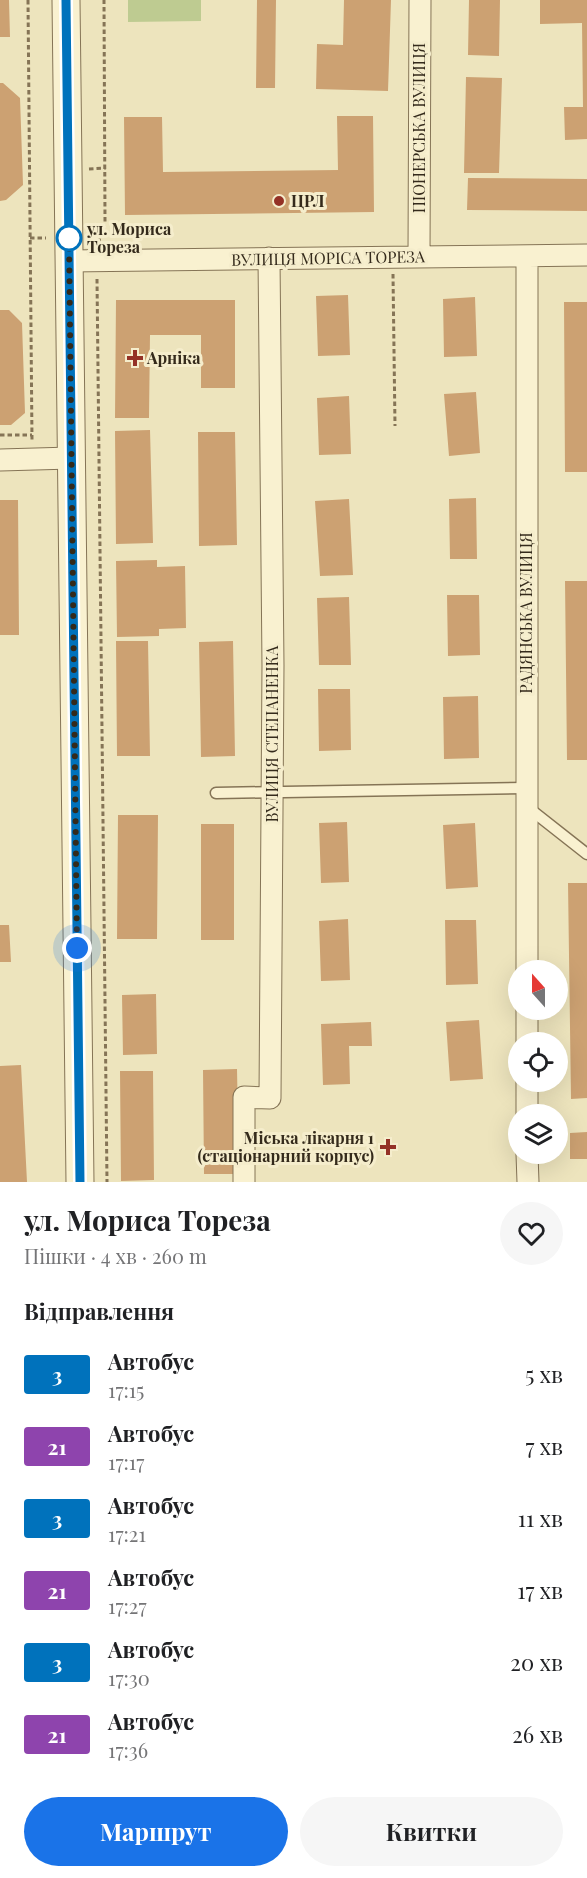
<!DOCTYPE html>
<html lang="uk">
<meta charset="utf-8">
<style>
:root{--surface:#fff;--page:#f6f6f6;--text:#202124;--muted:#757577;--accent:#1a73e8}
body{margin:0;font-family:"Playfair Display",serif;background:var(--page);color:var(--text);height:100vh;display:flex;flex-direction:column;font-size:22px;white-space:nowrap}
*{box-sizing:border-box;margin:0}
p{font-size:20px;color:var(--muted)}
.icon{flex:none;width:33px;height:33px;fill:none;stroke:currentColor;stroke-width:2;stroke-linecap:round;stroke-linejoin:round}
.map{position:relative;height:1182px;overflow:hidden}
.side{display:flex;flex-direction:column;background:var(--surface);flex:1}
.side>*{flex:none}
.badge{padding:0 12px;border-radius:4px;font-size:21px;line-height:39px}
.needle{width:39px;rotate:339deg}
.fabs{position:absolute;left:508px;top:960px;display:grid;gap:12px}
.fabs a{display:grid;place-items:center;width:60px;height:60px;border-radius:50%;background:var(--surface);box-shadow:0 6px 24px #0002;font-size:30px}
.you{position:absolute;width:30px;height:30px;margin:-15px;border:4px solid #fff;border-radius:50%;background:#1a73e8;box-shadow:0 0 0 9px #1a73e833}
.map>.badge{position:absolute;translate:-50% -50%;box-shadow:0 0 0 3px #fff}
h2{padding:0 24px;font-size:22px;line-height:54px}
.round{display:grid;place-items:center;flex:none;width:63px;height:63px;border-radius:32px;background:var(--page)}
.head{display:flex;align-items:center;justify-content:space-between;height:102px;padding:0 24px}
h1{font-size:28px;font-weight:700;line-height:45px}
.button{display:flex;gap:12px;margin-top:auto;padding:12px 24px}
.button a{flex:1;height:69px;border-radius:36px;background:var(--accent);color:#fff;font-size:24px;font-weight:700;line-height:69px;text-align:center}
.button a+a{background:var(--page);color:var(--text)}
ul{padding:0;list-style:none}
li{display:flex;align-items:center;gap:18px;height:72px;padding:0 24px}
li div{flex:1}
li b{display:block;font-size:22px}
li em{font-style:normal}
li .badge{min-width:66px;font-weight:700;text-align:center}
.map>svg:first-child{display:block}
.green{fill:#becb91}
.building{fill:#cca172}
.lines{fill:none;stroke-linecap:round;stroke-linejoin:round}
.service-casing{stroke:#857456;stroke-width:13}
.minor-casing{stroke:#857456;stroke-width:23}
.tertiary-casing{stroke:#857456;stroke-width:29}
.path{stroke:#857456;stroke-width:3;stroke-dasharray:4.5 3;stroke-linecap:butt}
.service{stroke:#f9f1d0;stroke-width:10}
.minor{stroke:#f9f1d0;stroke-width:21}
.tertiary{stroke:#f9f1d0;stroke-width:27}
.line-casing{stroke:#fff;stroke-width:14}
.line{stroke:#0072bc;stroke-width:9}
.walk{stroke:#342a1b;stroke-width:6;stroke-dasharray:0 10.8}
.poi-dot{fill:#943126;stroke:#f5edcc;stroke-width:2}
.stop-dot{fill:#fff;stroke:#0072bc;stroke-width:3}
.labels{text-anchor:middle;stroke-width:6;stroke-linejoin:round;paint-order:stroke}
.street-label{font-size:16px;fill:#342a1b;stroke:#f5edcc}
.poi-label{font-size:16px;font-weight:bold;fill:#342a1b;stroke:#f5edcc;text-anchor:start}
.stop-label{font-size:16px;font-weight:bold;fill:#342a1b;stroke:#f5edcc;text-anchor:start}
</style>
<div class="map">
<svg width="587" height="1182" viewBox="0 0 587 1182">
<rect width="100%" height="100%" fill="#ede4bd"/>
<path class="green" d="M128,0h73v21l-73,1z"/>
<path class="building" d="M0,0h9l1,37h-10z
M257,0h19l-1,88h-19z
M344,0h47l-3,91 -72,-2 1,-45 26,1z
M469,0h31l-1,56 -31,-1z
M540,0h47v139l-22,1 -1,-33h19l-1,-84 -42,1z
M466,77l36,1 -3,95h-35z
M0,83h3l17,15 3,87 -17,15 -6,1z
M337,116h36l1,96 -249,3 -1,-98h38l1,55 175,-2z
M468,178l119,1v32l-120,-1z
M348,295l2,60 -32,1 -2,-60z
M475,297l2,59 -33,1 -1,-58z
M116,300h119v88h-34v-53h-51l-1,83h-34z
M564,302h23v170h-22z
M0,310h9l13,13 3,90 -14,12h-11z
M476,392l4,61 -31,3 -5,-62z
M349,396l2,58 -32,1 -2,-57z
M150,430l3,113 -37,1 -1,-113z
M198,432h37l2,113 -38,1z
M476,498l1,61h-27l-1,-60z
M349,499l4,76 -33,1 -5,-75z
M0,500h18l1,135h-19z
M157,560v7l28,-1 1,62 -27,1v7l-42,1 -1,-76z
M565,581h22v179h-20z
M447,595h32l1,60 -32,1z
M349,597l2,68h-32l-2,-67z
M116,641h32l2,115h-33z
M233,641l2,115 -34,1 -2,-115z
M318,689h32l1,61 -32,1z
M478,696l1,62 -35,1 -1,-62z
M118,815h40l-1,124h-40z
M347,822l2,60 -28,1 -2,-60z
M475,823l3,64 -32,2 -3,-64z
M201,824h33v116h-33z
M568,883h19v215l-16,1z
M348,919l2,61 -29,1 -2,-60z
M445,920h31l2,64 -32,1z
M0,925h9l2,37h-11z
M156,994l1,60 -34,1 -1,-60z
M479,1020l4,59 -33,2 -4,-59z
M371,1022l1,24h-23l1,38 -27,1 -2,-61z
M21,1065l6,117h-27v-116z
M237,1069l2,105h-35l-1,-104z
M120,1071h33l1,109 -33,1z
M587,1132v27h-17v-26z"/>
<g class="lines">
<g class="service-casing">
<path id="service" d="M216,793l310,-5
M526,806l61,48"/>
</g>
<g class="minor-casing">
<path id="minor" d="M527,256v714
M419,257l1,-257
M69,261l518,-6
M0,460l71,-2
M527,1010v32
M527,1082v32
M527,1154l1,28
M244,1182v-85l26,1 3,-433 -4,-407"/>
</g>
<g class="tertiary-casing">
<path id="tertiary" d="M66,0l14,1182"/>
</g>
<path class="path" d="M28,0l4,440
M89,169l17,-1
M30,238h16
M99,243l1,-9 5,-12 -1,-222
M393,274l2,152
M97,279l10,903
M0,435h32"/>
<use href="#service" class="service"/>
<use href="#minor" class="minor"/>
<use href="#tertiary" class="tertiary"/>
</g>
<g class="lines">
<g class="line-casing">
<path id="line" d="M66,0l14,1182"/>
</g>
<use href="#line" class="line"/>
<path class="walk" d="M69,238l8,710"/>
</g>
<g class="poi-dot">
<circle cx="279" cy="201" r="6"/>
<path d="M132 349h6v6h6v6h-6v6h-6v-6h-6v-6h6z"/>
<path d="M385 1138h6v6h6v6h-6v6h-6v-6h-6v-6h6z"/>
</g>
<circle class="stop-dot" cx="69" cy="238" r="12"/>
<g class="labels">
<g class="street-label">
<text transform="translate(419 128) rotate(-90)" y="6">ПІОНЕРСЬКА ВУЛИЦЯ</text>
<text transform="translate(328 258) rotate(-1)" y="6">ВУЛИЦЯ МОРІСА ТОРЕЗА</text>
<text transform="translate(526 613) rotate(-90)" y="6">РАДЯНСЬКА ВУЛИЦЯ</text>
<text transform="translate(272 734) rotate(-90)" y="6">ВУЛИЦЯ СТЕПАНЕНКА</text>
</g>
<g class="poi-label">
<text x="291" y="207">ЦРЛ</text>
<text x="147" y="364">Арніка</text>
<text x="374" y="1144" text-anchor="end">Міська лікарня 1<tspan x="374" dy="18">(стаціонарний корпус)</tspan></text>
</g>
<g class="stop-label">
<text x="87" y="235">ул. Мориса<tspan x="87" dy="18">Тореза</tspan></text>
</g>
</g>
</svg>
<div class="fabs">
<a><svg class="needle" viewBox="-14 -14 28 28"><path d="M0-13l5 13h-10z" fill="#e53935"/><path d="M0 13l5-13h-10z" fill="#757577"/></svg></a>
<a><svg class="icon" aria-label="locate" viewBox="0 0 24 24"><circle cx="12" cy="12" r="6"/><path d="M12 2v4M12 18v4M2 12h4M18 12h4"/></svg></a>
<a><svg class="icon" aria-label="layers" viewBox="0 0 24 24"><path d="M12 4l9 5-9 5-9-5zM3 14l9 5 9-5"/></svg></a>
</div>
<div class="you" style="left:77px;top:948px"></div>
</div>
<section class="side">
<div class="head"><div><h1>ул. Мориса Тореза</h1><p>Пішки · 4 хв · 260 m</p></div><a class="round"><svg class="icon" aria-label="heart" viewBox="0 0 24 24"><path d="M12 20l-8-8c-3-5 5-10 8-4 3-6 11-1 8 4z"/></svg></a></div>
<h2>Відправлення</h2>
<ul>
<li><span class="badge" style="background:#0072bc;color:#fff">3</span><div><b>Автобус</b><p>17:15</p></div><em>5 хв</em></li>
<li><span class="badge" style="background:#8e44ad;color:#fff">21</span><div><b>Автобус</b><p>17:17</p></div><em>7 хв</em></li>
<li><span class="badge" style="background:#0072bc;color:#fff">3</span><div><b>Автобус</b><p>17:21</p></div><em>11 хв</em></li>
<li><span class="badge" style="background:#8e44ad;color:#fff">21</span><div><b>Автобус</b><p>17:27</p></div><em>17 хв</em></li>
<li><span class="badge" style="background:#0072bc;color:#fff">3</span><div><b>Автобус</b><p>17:30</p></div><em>20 хв</em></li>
<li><span class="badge" style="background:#8e44ad;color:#fff">21</span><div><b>Автобус</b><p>17:36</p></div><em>26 хв</em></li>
</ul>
<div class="button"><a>Маршрут</a><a>Квитки</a></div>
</section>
